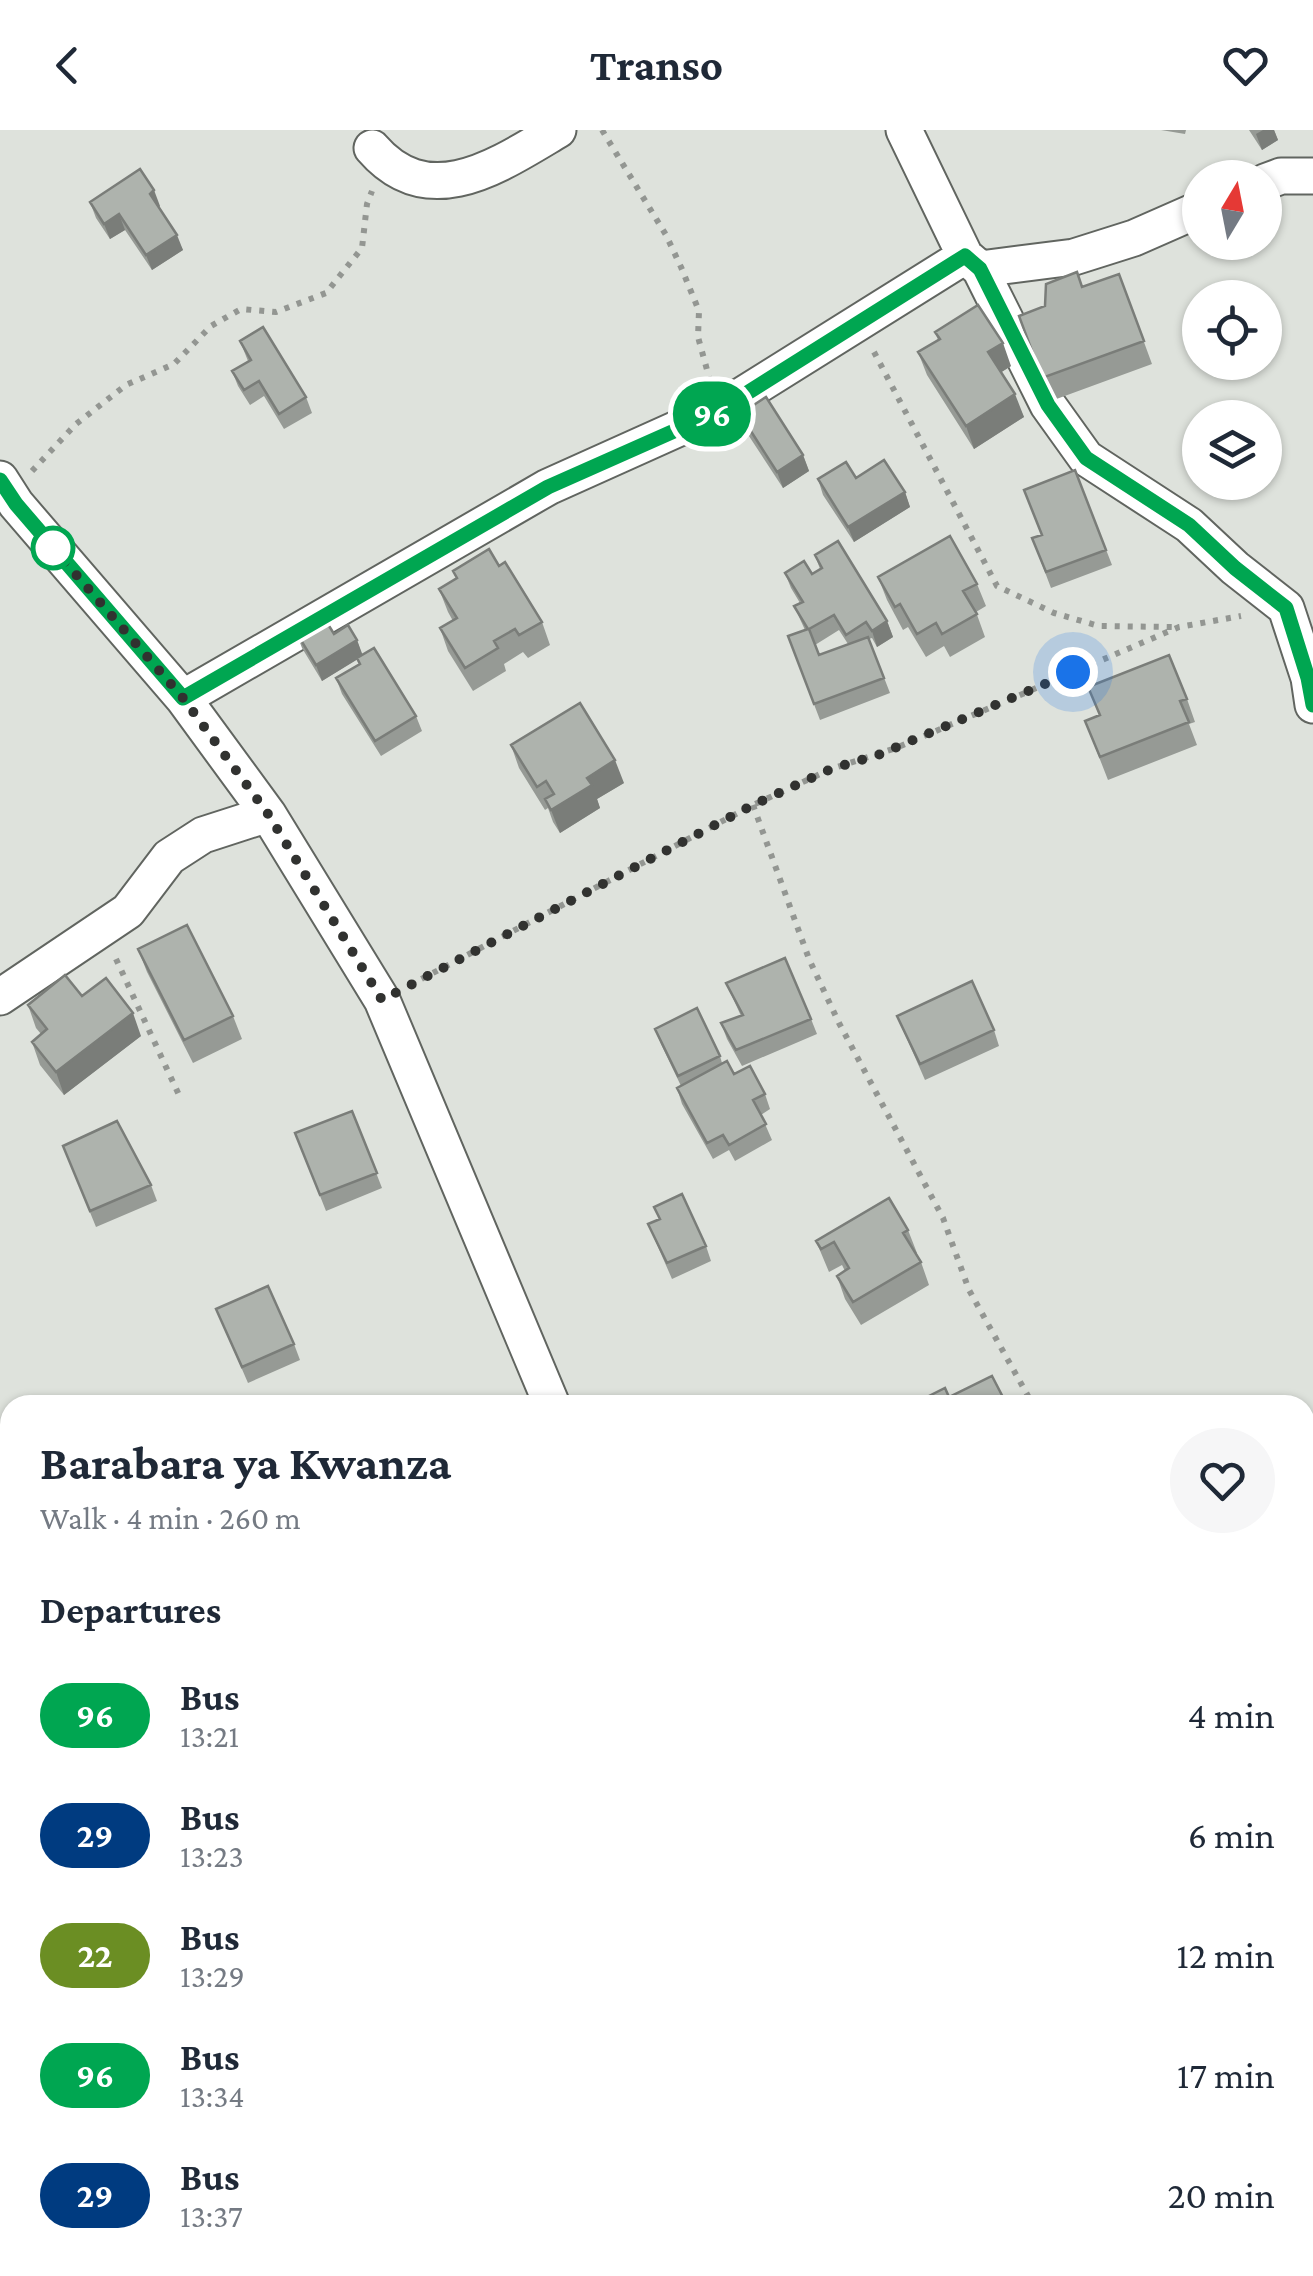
<!DOCTYPE html>
<meta charset="utf-8">
<style>
:root{--surface:#fff;--page:#f6f6f7;--text:#1f2937;--muted:#747a83}
body{margin:0;font-family:"Crimson Pro",serif;background:var(--page);color:var(--text);height:100vh;display:flex;flex-direction:column;font-size:38px;white-space:nowrap}
*{box-sizing:border-box;margin:0}
p{font-size:32px;color:var(--muted)}
.icon{flex:none;width:55px;height:55px;fill:none;stroke:currentColor;stroke-width:2;stroke-linecap:round;stroke-linejoin:round}
.map{position:relative;flex:1;overflow:hidden}
.details{position:absolute;left:0px;top:1265px;width:1315px;height:882px;display:flex;flex-direction:column;background:var(--surface);border-radius:30px 30px 0 0;box-shadow:0 2px 8px #0004}
.details>*{flex:none}
.badge{padding:0 20px;border-radius:32px;font-size:35px;line-height:65px}
.needle{width:65px;rotate:10deg}
.buttons{position:absolute;left:1182px;top:30px;display:grid;gap:20px}
.buttons a{display:grid;place-items:center;width:100px;height:100px;border-radius:50%;background:var(--surface);box-shadow:0 2px 8px #0004;font-size:50px}
.you{position:absolute;width:50px;height:50px;margin:-25px;border:8px solid #fff;border-radius:50%;background:#1a73e8;box-shadow:0 0 0 15px #1a73e833}
.map>.badge{position:absolute;translate:-50% -50%;box-shadow:0 0 0 5px #fff}
h2{padding:0 40px;font-size:38px;line-height:90px}
.round{display:grid;place-items:center;flex:none;width:105px;height:105px;border-radius:52px;background:var(--page)}
.head{display:flex;align-items:center;justify-content:space-between;height:170px;padding:0 40px}
h1{font-size:48px;font-weight:700;line-height:75px}
ul{padding:0;list-style:none}
li{display:flex;align-items:center;gap:30px;height:120px;padding:0 40px}
li div{flex:1}
li b{display:block;font-size:38px}
li em{font-style:normal}
li .badge{min-width:110px;font-weight:700;text-align:center}
header{display:flex;justify-content:space-between;align-items:center;height:130px;padding:0 40px;background:var(--surface);font-size:45px;font-weight:700}
.map>svg:first-child{display:block}
.lines{fill:none;stroke-linecap:round;stroke-linejoin:round}
.street-casing{stroke:#616560;stroke-width:39}
.path{stroke:#939692;stroke-width:6;stroke-dasharray:5 8;stroke-linecap:butt}
.street{stroke:#fff;stroke-width:35}
.wall{fill:#969a95;fill-rule:evenodd}
.shaded-wall{fill:#7a7d79}
.building{fill:#aeb3ad;stroke:#7a7d79;stroke-width:2.5}
.line-casing{stroke:#fff;stroke-width:22}
.line{stroke:#00a651;stroke-width:15}
.walk{stroke:#313230;stroke-width:10;stroke-dasharray:0 18}
.stop-dot{fill:#fff;stroke:#00a651;stroke-width:5}
</style>
<header><svg class="icon" aria-label="back" viewBox="0 0 24 24"><path d="M15 5l-7 7 7 7"/></svg>Transo<svg class="icon" aria-label="heart" viewBox="0 0 24 24"><path d="M12 20l-8-8c-3-5 5-10 8-4 3-6 11-1 8 4z"/></svg></header>
<div class="map">
<svg width="1313" height="2146" viewBox="0 0 1313 2146">
<rect width="100%" height="100%" fill="#dee2dc"/>
<g class="lines">
<g class="street-casing">
<path id="street" d="M904,0l61,126 15,13 68,136 38,53 103,67 46,43 51,40 23,70 4,27
M372,18c57,66 127,17 186,-18
M1265,52l16,-6h32
M980,139l94,-12 60,-19 66,-29
M0,349l16,25 167,194 85,116 114,186 170,405
M183,568l365,-211 169,-76 248,-155
M0,867l128,-86 41,-54 34,-22 65,-21
M1305,1611l8,-4
M530,2138l6,8
M939,2138l5,8
M374,2146l11,-8"/>
</g>
<path class="path" d="M602,0l64,105 15,32 18,44 -1,26 11,40
M874,222l123,234 57,27 45,13 73,1
M32,341l44,-47 50,-39 48,-21 37,-38 30,-17 35,3 50,-19 36,-45 5,-44 5,-13
M753,675l56,154 30,64 104,195 26,72 64,115
M116,829l63,136
M410,855l343,-180 78,-36 65,-21 283,-121 62,-11
M1305,2061l8,-4
M1194,2146l11,-8"/>
<use href="#street" class="street"/>
</g>
<path class="wall" d="M1161,0h25l-1,4z
M1249,0h25l4,10 -16,10z
M90,72l70,4 -1,1 24,43 -31,20 -27,-40 -15,9 -14,-21z
M1119,144l33,90 -101,37 -32,-85 26,-10 37,-19z
M935,202l76,34 -10,6 23,45 -50,32 -47,-74 -9,-23 20,-12z
M240,211l66,56 6,16 -28,16 -20,-33 -14,9 -12,-19 -6,-15 16,-10z
M740,284l63,41 6,16 -26,17 -38,-58z
M1075,340l37,95 -61,23 -19,-50 9,-3z
M856,348l49,14 5,15 -56,35 -31,-47 -5,-16z
M815,425l72,66 6,16 -16,10 -5,-9 -3,1 21,54 -70,27 -32,-84 17,-6 -11,-24 6,-3 -9,-15 -6,-15 27,1 8,-5zM839,500l9,14 -29,11 -4,-10z
M499,436l43,56 8,23 -22,13 -5,-6 -19,12 2,7 -33,20 -25,-40 -8,-23 13,-7 -5,-9 -9,-23 17,-10 -3,-8z
M878,447l99,7 9,22 -10,6 9,25 -35,20 -6,-11 -18,11 -18,-30 -5,3 -16,-30z
M296,502l38,2 23,6 5,15 54,61 6,15 -41,25 -39,-62 -6,-16 23,-13 -2,-6 -35,22 -20,-33z
M1088,557l99,12 8,23 -6,2 8,21 -89,35 -23,-59 14,-6z
M511,615l113,38 -27,16 3,9 -40,25 -7,-11 -5,-14 -3,2 -26,-42z
M138,819l95,67 9,23 -49,24 -46,-91z
M726,853l85,36 6,15 -75,32 -15,-27 -6,-16 20,-7z
M82,866l59,40 -77,59 -24,-30 -8,-23 9,-8 -5,-6 -8,-23z
M897,886l97,14 5,16 -74,34z
M655,899l65,27 2,7 12,11 31,20 5,15 -9,6 11,25 -37,21 -6,-11 -16,9 -31,-55 -5,-16 4,-2 -20,-42z
M352,981l30,77 -56,23 -31,-78z
M63,1016l88,39 6,16 -61,26z
M654,1077l52,39 5,15 -39,18 -24,-55 11,-5z
M908,1100l9,23h-2l6,9 8,23 -68,40 -16,-26 -8,-23 8,-5 -3,-6 -13,7 -13,-31z
M216,1179l78,35 6,16 -52,23z
M1313,1386v84h-2l-6,-16z
M0,1720l10,11v28l-10,5z
M998,2138h131l3,8h-129z"/>
<path class="shaded-wall" d="M1263,0h11l4,10 -16,10 -6,-16z
M154,60l6,16 -4,3 -6,-15z
M119,84l6,16 -15,9 -6,-15z
M177,105l6,15 -31,20 -6,-15z
M1003,213l8,23 -14,9 -9,-23z
M1015,264l9,23 -50,32 -8,-23z
M803,325l6,16 -26,17 -6,-16z
M905,362l5,15 -56,35 -6,-15z
M887,491l6,16 -16,10 -5,-16z
M357,510l6,16 -41,25 -6,-16z
M615,630l9,23 -27,16 3,9 -40,25 -9,-23 36,-32z
M133,883l8,23 -77,59 -8,-23z
M2,1487l6,16 2,18v26l-10,7z
M1313,1934v30l-5,4 -3,-10v-17z"/>
<path class="building" d="M140,39l14,21 -4,4 27,41 -31,20 -27,-41 -15,10 -14,-22z
M1077,142l5,15 37,-13 25,67 -102,37 -23,-62 26,-10 1,-22z
M978,175l25,38 -15,9 27,42 -49,32 -48,-74 22,-13 -5,-7z
M263,197l43,70 -27,17 -20,-33 -15,9 -12,-19 19,-11 -11,-19z
M766,267l37,58 -26,17 -37,-58z
M884,330l21,32 -57,35 -30,-48 28,-17 10,16z
M1075,340l31,80 -60,22 -14,-34 10,-3 -18,-45z
M950,406l27,48 -14,7 14,23 -35,20 -6,-11 -19,11 -17,-30 -5,3 -17,-30z
M838,411l49,80 -15,10 -6,-9 -20,13 -12,-20 -25,14 10,26 49,-18 16,41 -70,26 -26,-68 20,-7 -14,-23 9,-4 -18,-29 19,-12 8,13 10,-6 -7,-13z
M489,419l10,17 6,-4 37,60 -23,13 -4,-6 -21,12 4,7 -33,20 -25,-40 17,-10 -18,-29 18,-11 -4,-7z
M323,486l11,18 14,-9 9,15 -41,25 -20,-33z
M374,518l42,68 -41,25 -39,-63 24,-14 -3,-6z
M1169,525l18,44 -7,2 9,21 -89,35 -15,-36 15,-6 -12,-28z
M580,573l35,57 -28,18 5,7 -41,25 -6,-11 9,-5 -8,-13 -9,6 -26,-42z
M187,795l46,91 -49,24 -46,-91z
M785,828l26,61 -75,31 -15,-27 22,-8 -17,-32z
M65,845l17,21 24,-18 27,35 -77,59 -24,-30 15,-13 -19,-24z
M972,851l22,49 -74,34 -23,-48z
M697,878l23,48 -42,20 -23,-47z
M727,931l7,13 16,-8 15,28 -12,6 13,24 -37,21 -6,-10 -16,8 -30,-55z
M352,981l25,62 -57,22 -25,-62z
M117,991l34,64 -61,26 -27,-65z
M682,1064l24,52 -39,17 -19,-39 12,-5 -6,-12z
M889,1068l19,32 -5,3 18,29 -68,40 -16,-26 12,-8 -15,-26 -13,7 -5,-8z
M268,1156l26,58 -52,23 -26,-58z
M992,1246l15,29h-96l34,-17 4,9z
M1313,1386v66l-7,2 -1,-64z
M0,1483l2,4 5,42 -7,5z
M1313,1629v48l-8,-15v-29z
M0,1720l10,11v10l-10,4z
M1313,1770v13l-6,-10z
M1313,1838v96l-8,7v-97z
M1305,2129l8,13 -6,4h-88l-6,-8h92z
M82,2138h12l8,8h-30z
M1002,2138h51l6,8h-50z
M1057,2138h65l-20,8h-36z"/>
<g class="lines">
<g class="line-casing">
<path id="line" d="M0,350l16,24 167,194 365,-211 169,-75 248,-156 15,13 68,136 38,53 103,67 46,43 51,40 22,70 5,27"/>
</g>
<use href="#line" class="line"/>
<path class="walk" d="M53,418l130,150 85,116 114,186 371,-195 78,-36 47,-14 195,-83"/>
</g>
<circle class="stop-dot" cx="53" cy="418" r="20"/>
</svg>
<div class="buttons">
<a><svg class="needle" viewBox="-14 -14 28 28"><path d="M0-13l5 13h-10z" fill="#e53935"/><path d="M0 13l5-13h-10z" fill="#747a83"/></svg></a>
<a><svg class="icon" aria-label="locate" viewBox="0 0 24 24"><circle cx="12" cy="12" r="6"/><path d="M12 2v4M12 18v4M2 12h4M18 12h4"/></svg></a>
<a><svg class="icon" aria-label="layers" viewBox="0 0 24 24"><path d="M12 4l9 5-9 5-9-5zM3 14l9 5 9-5"/></svg></a>
</div>
<div class="you" style="left:1073px;top:542px"></div>
<b class="badge" style="left:712px;top:284px;background:#00a651;color:#fff">96</b>
<section class="details">
<div class="head"><div><h1>Barabara ya Kwanza</h1><p>Walk · 4 min · 260 m</p></div><a class="round"><svg class="icon" aria-label="heart" viewBox="0 0 24 24"><path d="M12 20l-8-8c-3-5 5-10 8-4 3-6 11-1 8 4z"/></svg></a></div>
<h2>Departures</h2>
<ul>
<li><span class="badge" style="background:#00a651;color:#fff">96</span><div><b>Bus</b><p>13:21</p></div><em>4 min</em></li>
<li><span class="badge" style="background:#003b80;color:#fff">29</span><div><b>Bus</b><p>13:23</p></div><em>6 min</em></li>
<li><span class="badge" style="background:#6b8e23;color:#fff">22</span><div><b>Bus</b><p>13:29</p></div><em>12 min</em></li>
<li><span class="badge" style="background:#00a651;color:#fff">96</span><div><b>Bus</b><p>13:34</p></div><em>17 min</em></li>
<li><span class="badge" style="background:#003b80;color:#fff">29</span><div><b>Bus</b><p>13:37</p></div><em>20 min</em></li>
</ul>
</section>
</div>
